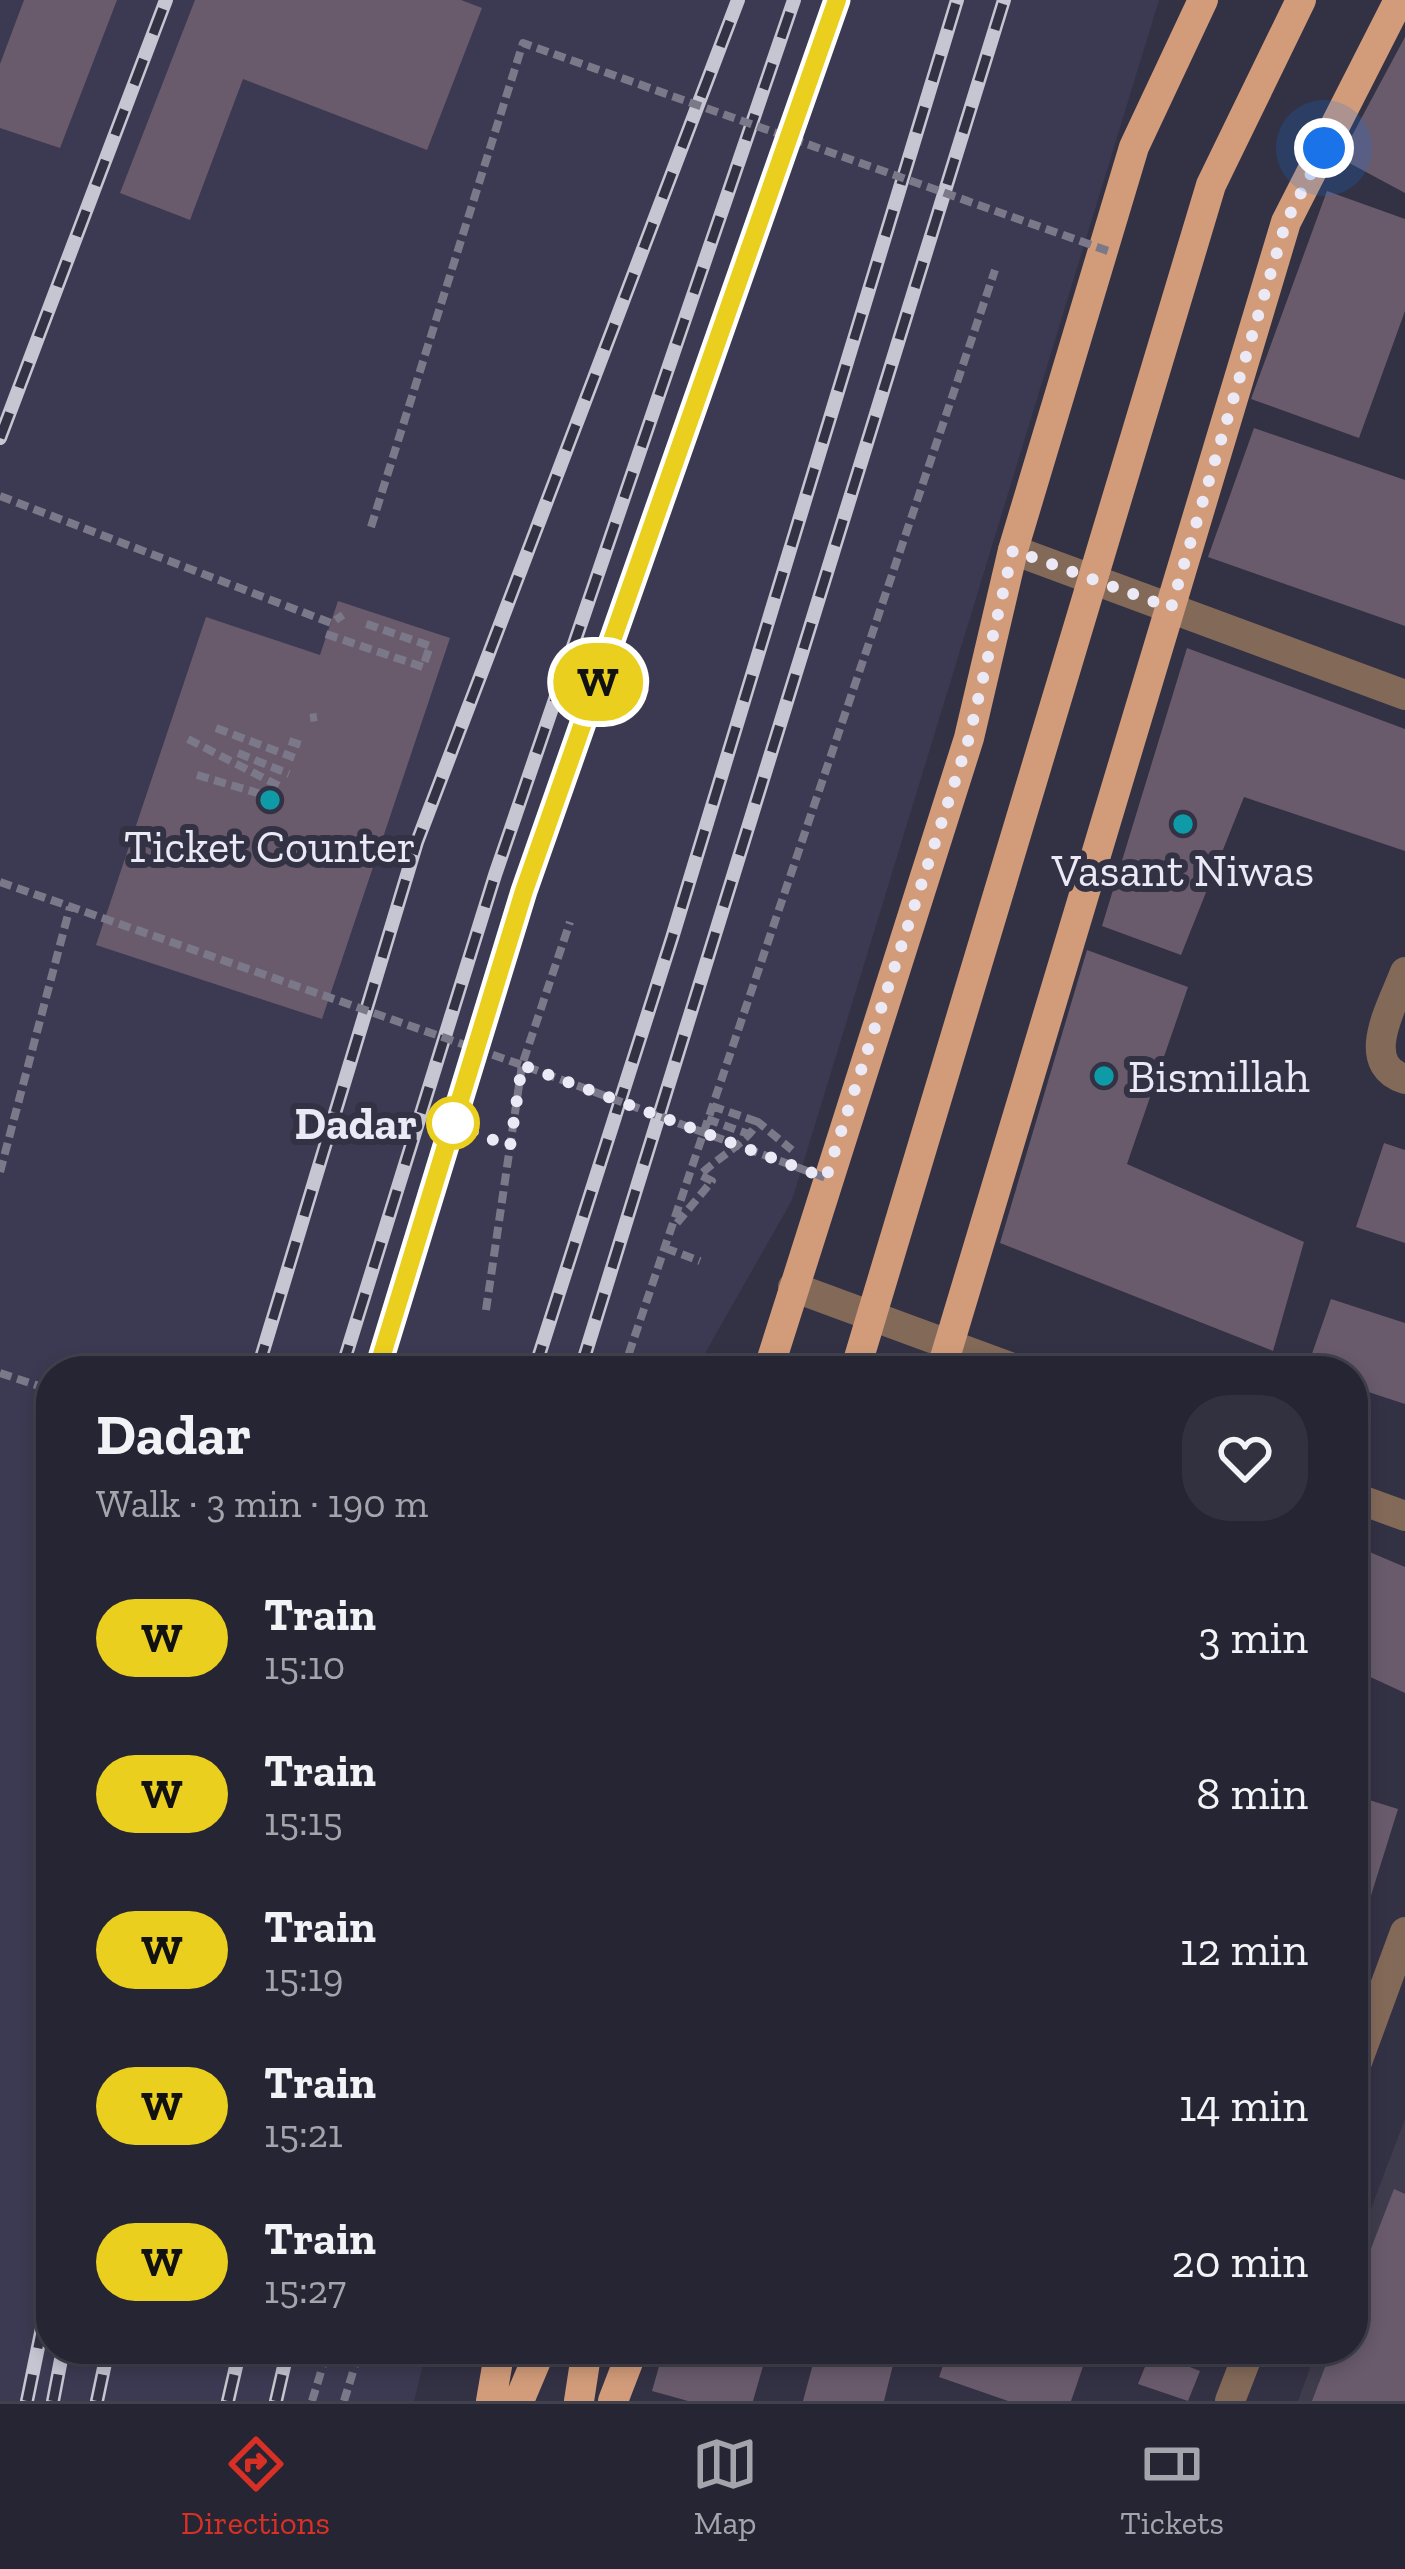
<!DOCTYPE html>
<meta charset="utf-8">
<style>
:root{--surface:#262533;--page:#32313f;--text:#f1f3f6;--muted:#a4a5ac;--line:#42424e;--accent:#d93025}
body{margin:0;font-family:"Zilla Slab",serif;background:var(--page);color:var(--text);height:100vh;display:flex;flex-direction:column;font-size:45px;white-space:nowrap}
*{box-sizing:border-box;margin:0}
p{font-size:39px;color:var(--muted)}
.icon{flex:none;width:66px;height:66px;fill:none;stroke:currentColor;stroke-width:2;stroke-linecap:round;stroke-linejoin:round}
.map{position:relative;flex:1;overflow:hidden}
.details{position:absolute;left:36px;top:1356px;width:1332px;height:1008px;display:flex;flex-direction:column;background:var(--surface);border-radius:48px;box-shadow:0 6px 18px #0003,0 0 0 3px var(--line)}
.details>*{flex:none}
.badge{padding:0 24px;border-radius:39px;font-size:42px;line-height:78px}
.you{position:absolute;width:60px;height:60px;margin:-30px;border:9px solid #fff;border-radius:50%;background:#1a73e8;box-shadow:0 0 0 18px #1a73e833}
.map>.badge{position:absolute;translate:-50% -50%;box-shadow:0 0 0 6px #fff}
.round{display:grid;place-items:center;flex:none;width:126px;height:126px;border-radius:48px;background:var(--page)}
.head{display:flex;align-items:center;justify-content:space-between;height:204px;padding:0 60px}
h1{font-size:57px;font-weight:700;line-height:90px}
ul{padding:0;list-style:none}
li{display:flex;align-items:center;gap:36px;height:156px;padding:0 60px}
li div{flex:1}
li b{display:block;font-size:45px}
li em{font-style:normal}
li .badge{min-width:132px;font-weight:700;text-align:center}
.tab-bar{display:flex;justify-content:space-around;align-items:center;height:168px;border-top:3px solid var(--line);background:var(--surface);font-size:33px;color:var(--muted)}
.tab-bar a{display:grid;justify-items:center;gap:6px}
.tab-bar .on{color:var(--accent)}
.map>svg:first-child{display:block}
.built{fill:#3c3a52}
.education{fill:#3f3d4d}
.building{fill:#695b6c}
.lines{fill:none;stroke-linecap:round;stroke-linejoin:round}
.path{stroke:#7b7989;stroke-width:8;stroke-dasharray:12 6;stroke-linecap:butt}
.minor{stroke:#836958;stroke-width:30}
.major{stroke:#d29c7a;stroke-width:30}
.rail-casing{stroke:#c6c5d2;stroke-width:14}
.rail{stroke:#333144;stroke-width:9;stroke-dasharray:27;stroke-linecap:butt}
.path-bridge{stroke:#7b7989;stroke-width:8;stroke-dasharray:12 6;stroke-linecap:butt}
.major-bridge{stroke:#d29c7a;stroke-width:30}
.line-casing{stroke:#fff;stroke-width:27}
.line{stroke:#ebcf1f;stroke-width:18}
.walk{stroke:#eae9f5;stroke-width:12;stroke-dasharray:0 21.6}
.culture-dot{fill:#0f9aa8;stroke:#333144;stroke-width:4.5}
.stop-dot{fill:#fff;stroke:#ebcf1f;stroke-width:6}
.labels{text-anchor:middle;stroke-width:12;stroke-linejoin:round;paint-order:stroke}
.poi-label{font-size:45px;fill:#eae9f5;stroke:#333144}
.stop-label{font-size:45px;font-weight:bold;fill:#eae9f5;stroke:#333144;text-anchor:end}
</style>
<div class="map">
<svg width="1405" height="2401" viewBox="0 0 1405 2401">
<rect width="100%" height="100%" fill="#333144"/>
<path class="built" d="M0,0h1159l-367,1200 -97,171h-644v978h376l-13,52h-414z"/>
<path class="education" d="M1405,2119v282h-107l19,-52h36v-93z"/>
<path class="building" d="M24,0h93l-57,148 -60,-20v-64z
M195,0h266l21,8 -55,142 -184,-71 -53,141 -70,-27z
M1405,37v156l-65,-35z
M1327,191l78,28v92l-46,127 -108,-39z
M1254,428l151,52v146l-197,-69z
M338,601l112,37 -128,381 -226,-74 110,-328 114,38z
M1187,648l218,81v122l-161,-54 -63,158 -79,-29z
M1087,950l101,37 -61,177 177,78 -31,109 -273,-108z
M1384,1143l21,7v93l-49,-16z
M1331,1299l74,24v81l-52,-17v-16h-47z
M1353,1545l52,22v126l-52,-24z
M1353,1795l45,14 -44,141h-1z
M1394,2189l11,5v207h-93l20,-52h21v-54z
M664,2349h104l-15,52h-65l-36,-10z
M817,2349h80l-13,52h-81z
M949,2349h140l-18,52h-63l-69,-24z
M1151,2352l49,19 -12,30 -50,-17z"/>
<g class="lines">
<path class="path" d="M0,496l331,127 12,-8
M326,634l97,33 7,-21 -69,-24
M310,718l7,-1
M216,728l79,30
M188,739l95,49
M289,741l12,4
M238,753l51,21
M197,775l81,24
M712,1106l46,16
M707,1119l44,16
M0,1172l70,-265
M677,1223l35,-42 -12,-6c18,-18 46,-31 58,-53l34,28
M665,1248l35,13
M486,1310l36,-245 48,-143
M623,1371l372,-1101
M0,1373l51,17
M312,2401l16,-52
M344,2401l16,-52"/>
<path class="minor" d="M1013,550l392,145
M1405,972c-12,33 -48,92 0,107
M793,1287l228,84
M1353,1497l52,19
M1353,2073l52,-141
M1230,2401l20,-52"/>
<path class="major" d="M768,1371l201,-633 44,-188 121,-403 69,-147
M941,1371l345,-1149 113,-222
M491,2401l9,-52
M519,2401l22,-52
M579,2401l8,-52
M613,2401l20,-52"/>
<g class="rail-casing">
<path id="rail" d="M0,438l166,-438
M257,1371l160,-529 321,-842
M341,1371l154,-496 299,-875
M377,1371l148,-480 312,-891
M534,1371l138,-433 285,-938
M580,1371l424,-1371
M27,2401l24,-117
M53,2401l10,-52
M97,2401l11,-52
M228,2401l12,-52
M276,2401l12,-52"/>
</g>
<use href="#rail" class="rail"/>
<path class="path-bridge" d="M371,527l152,-484 588,209
M0,882l522,183 304,113"/>
<path class="major-bridge" d="M855,1371l356,-1186 90,-185"/>
</g>
<g class="lines">
<g class="line-casing">
<path id="line" d="M377,1371l147,-480 313,-891"/>
</g>
<use href="#line" class="line"/>
<path class="walk" d="M453,1123l57,24 12,-82 304,113 143,-440 44,-188 158,58 115,-386 38,-74"/>
</g>
<g class="culture-dot">
<circle cx="270" cy="800" r="12"/>
<circle cx="1183" cy="824" r="12"/>
<circle cx="1104" cy="1076" r="12"/>
</g>
<circle class="stop-dot" cx="453" cy="1123" r="24"/>
<g class="labels">
<g class="poi-label">
<text x="270" y="862">Ticket Counter</text>
<text x="1183" y="886">Vasant Niwas</text>
<text x="1128" y="1092" text-anchor="start">Bismillah</text>
</g>
<g class="stop-label">
<text x="417" y="1139">Dadar</text>
</g>
</g>
</svg>
<div class="you" style="left:1324px;top:148px"></div>
<b class="badge" style="left:598px;top:682px;background:#ebcf1f;color:#111">W</b>
<section class="details">
<div class="head"><div><h1>Dadar</h1><p>Walk · 3 min · 190 m</p></div><a class="round"><svg class="icon" aria-label="heart" viewBox="0 0 24 24"><path d="M12 20l-8-8c-3-5 5-10 8-4 3-6 11-1 8 4z"/></svg></a></div>
<ul>
<li><span class="badge" style="background:#ebcf1f;color:#111">W</span><div><b>Train</b><p>15:10</p></div><em>3 min</em></li>
<li><span class="badge" style="background:#ebcf1f;color:#111">W</span><div><b>Train</b><p>15:15</p></div><em>8 min</em></li>
<li><span class="badge" style="background:#ebcf1f;color:#111">W</span><div><b>Train</b><p>15:19</p></div><em>12 min</em></li>
<li><span class="badge" style="background:#ebcf1f;color:#111">W</span><div><b>Train</b><p>15:21</p></div><em>14 min</em></li>
<li><span class="badge" style="background:#ebcf1f;color:#111">W</span><div><b>Train</b><p>15:27</p></div><em>20 min</em></li>
</ul>
</section>
</div>
<nav class="tab-bar">
<a class="on"><svg class="icon" aria-label="directions" viewBox="0 0 24 24"><path d="M12 3l9 9-9 9-9-9zM9 14v-3h6M13 9l2 2-2 2"/></svg>Directions</a>
<a><svg class="icon" aria-label="map" viewBox="0 0 24 24"><path d="M3 6l6-2 6 2 6-2v14l-6 2-6-2-6 2zM9 4v14M15 6v14"/></svg>Map</a>
<a><svg class="icon" aria-label="tickets" viewBox="0 0 24 24"><path d="M3 7h18v10H3zM15 7v10"/></svg>Tickets</a>
</nav>
